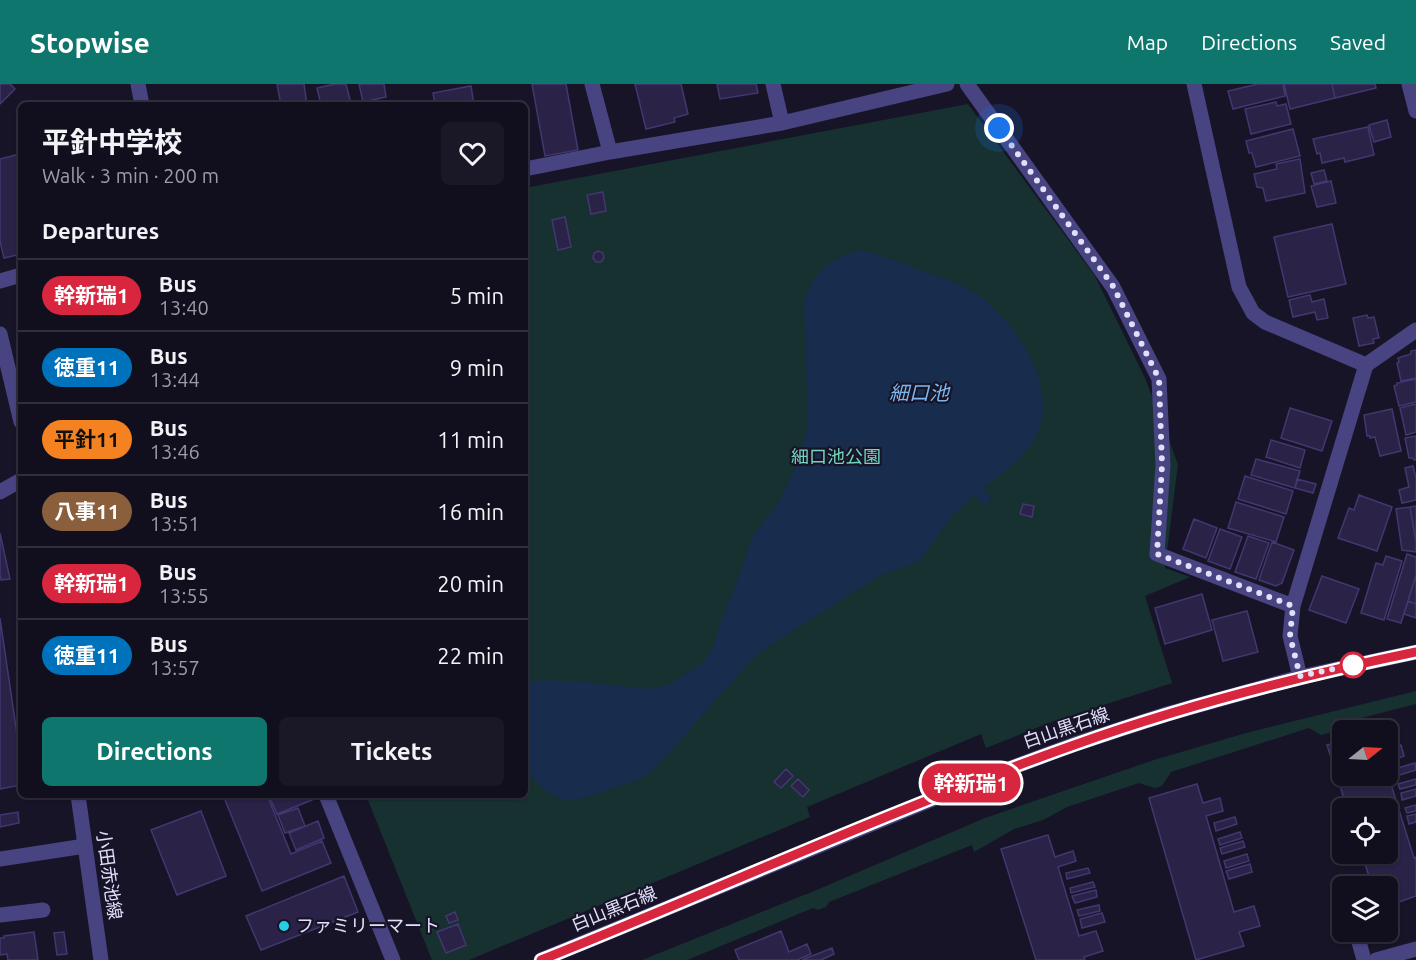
<!DOCTYPE html>
<meta charset="utf-8">
<style>
:root{--surface:#110f1e;--page:#1a1827;--text:#f1f3f6;--muted:#9c9ca4;--line:#302f3c;--accent:#0f766e}
body{margin:0;font-family:Ubuntu,"Noto Sans JP",sans-serif;background:var(--page);color:var(--text);height:100vh;display:flex;flex-direction:column;font-size:22px;white-space:nowrap}
*{box-sizing:border-box;margin:0}
p{font-size:20px;color:var(--muted)}
.icon{flex:none;width:33px;height:33px;fill:none;stroke:currentColor;stroke-width:2;stroke-linecap:round;stroke-linejoin:round}
.map{position:relative;flex:1;overflow:hidden}
.details{position:absolute;left:18px;top:18px;width:510px;height:696px;display:flex;flex-direction:column;background:var(--surface);border-radius:9px;box-shadow:0 2px 4px #0004,0 0 0 2px var(--line)}
.details>*{flex:none}
.badge{padding:0 12px;border-radius:20px;font-size:21px;line-height:39px}
.needle{width:39px;rotate:72deg}
.fabs{position:absolute;left:1332px;top:636px;display:grid;gap:12px}
.fabs a{display:grid;place-items:center;width:66px;height:66px;border-radius:9px;background:var(--surface);box-shadow:0 2px 4px #0004,0 0 0 2px var(--line);font-size:30px}
.you{position:absolute;width:30px;height:30px;margin:-15px;border:4px solid #fff;border-radius:50%;background:#1a73e8;box-shadow:0 0 0 9px #1a73e833}
.map>.badge{position:absolute;translate:-50% -50%;box-shadow:0 0 0 3px #fff}
h2{padding:0 24px;font-size:22px;line-height:54px}
.round{display:grid;place-items:center;flex:none;width:63px;height:63px;border-radius:9px;background:var(--page)}
.overview{display:flex;align-items:center;justify-content:space-between;height:102px;padding:0 24px}
h1{font-size:28px;font-weight:700;line-height:45px}
.cta{display:flex;gap:12px;margin-top:auto;padding:12px 24px}
.cta a{flex:1;height:69px;border-radius:9px;background:var(--accent);color:#fff;font-size:24px;font-weight:700;line-height:69px;text-align:center}
.cta a+a{background:var(--page);color:var(--text)}
ul{padding:0;list-style:none}
li{display:flex;align-items:center;gap:18px;height:72px;padding:0 24px;border-top:2px solid var(--line)}
li div{flex:1}
li b{display:block;font-size:22px}
li em{font-style:normal}
li .badge{min-width:66px;font-weight:700;text-align:center}
header{display:flex;align-items:center;gap:36px;box-sizing:border-box;height:84px;padding:0 30px;background:var(--accent);color:#fff}
header strong{font-size:28px}
nav{display:flex;gap:33px;margin-inline-start:auto;font-size:21px}
.map>svg:first-child{display:block}
.green{fill:#173131}
.water{fill:#182c4d}
.building{fill:#2a2247;stroke:#433770;stroke-width:1.5}
.lines{fill:none;stroke-linecap:round;stroke-linejoin:round}
.service{stroke:#474481;stroke-width:15}
.minor{stroke:#474481;stroke-width:15}
.tertiary{stroke:#474481;stroke-width:15}
.line-casing{stroke:#fff;stroke-width:14}
.line{stroke:#d7263d;stroke-width:9}
.walk{stroke:#e2dffb;stroke-width:6;stroke-dasharray:0 10.8}
.stop-dot{fill:#fff;stroke:#d7263d;stroke-width:3}
.poi-dot{fill:#22cfe4;stroke:#171428;stroke-width:2}
.labels{text-anchor:middle;stroke-width:4.5;stroke-linejoin:round;paint-order:stroke}
.park-label{font-size:18px;fill:#72d4bc;stroke:#171428}
.street-label{font-size:18px;fill:#e2dffb;stroke:#171428}
.poi-label{font-size:18px;fill:#e2dffb;stroke:#171428;text-anchor:start}
.water-label{font-size:20px;font-style:italic;fill:#79b7ef;stroke:#171428}
</style>
<header>
<strong>Stopwise</strong>
<nav><a>Map</a><a>Directions</a><a>Saved</a></nav>
</header>
<div class="map">
<svg width="1416" height="876" viewBox="0 0 1416 876">
<rect width="100%" height="100%" fill="#171428"/>
<path class="green" d="M968,20l127,172 50,102 33,86 -13,104 25,9 -45,19 27,87 -121,39 -65,26 -5,-14 -174,73 3,10 -341,143h-37l-66,-165h159v-607z
M1416,607v13l-82,21 -5,8 -8,2 -12,-7 -138,44 -9,14 -7,2 -16,-5 -72,24 -24,13 -29,9 -40,23 -2,-7 -143,57 -3,5 -8,3 -5,-2 -126,52h-45l177,-71 166,-71 169,-58 92,-27z"/>
<path class="water" d="M858,166c25,5 46,14 70,23 14,5 29,10 42,17 43,24 95,103 63,151 -12,20 -32,33 -50,47l9,11 -8,7 -10,-11 -22,21 -32,45 -39,14 -103,65 -24,17 -94,106 -14,13 -51,19 -18,4h-14l-14,-5 -15,-14 -9,-11v-85l5,-3 14,-1 41,2 62,7 22,-4 34,-22 11,-17 5,-20 18,-44 15,-45 28,-37 20,-44 8,-33 -4,-120c10,-32 23,-42 54,-53z"/>
<path class="building" d="M0,0h10l5,5 -15,15z
M277,0h27l3,21h-26z
M335,0h11l5,20 -30,1 -4,-17z
M359,0h25l2,13 -23,5z
M532,0h34l12,66 -33,6z
M635,0h46l7,30 -14,4 1,4 -29,7z
M717,0h39l2,9 -38,6z
M1258,0h25l2,12 -52,13 -5,-18z
M1284,0h48l3,14 -45,11z
M1332,0h43l1,4 -41,10z
M471,2l3,19h-39l-2,-12z
M1276,18l1,4 9,-2 5,20 -40,10 -6,-25z
M1387,36l4,17 -17,5 -5,-17z
M1368,43l6,28 -29,7 -1,-4 -22,5 -2,-10 -3,1 -4,-15z
M1293,45l7,27 -44,11 -4,-14h-3l-3,-12z
M20,70l1,100 -17,4 -4,-17v-82z
M1300,75l5,34 -39,8 -3,-13 -6,-1 -3,-13 23,-5 -1,-5z
M1324,86l3,11 -13,3 -3,-11z
M1331,97l5,22 -19,4 -6,-21z
M603,108l3,19 -15,3 -4,-19z
M565,133l6,30 -13,3 -6,-30z
M1332,140l14,60 -58,13 -14,-60z
M598,167l5,2 1,5 -3,4h-5l-3,-4 1,-5z
M1310,211l2,7 12,-3 4,19 -11,2 -2,-8 -22,5 -4,-17z
M1367,231l1,3 6,-1 5,21 -6,1 1,4 -15,3 -6,-28z
M1416,266v28l-15,3 -4,-18 2,-1 -1,-4 13,-4v-3z
M1416,295v23l-17,4 -5,-20 3,-1v-2z
M1416,320v28l-10,3 -6,-27z
M1290,324l42,13 -10,30 -41,-13z
M1392,325l9,42 -21,5 -5,-19 -5,1v-2h-3l-3,-21z
M1416,352v24h-2l-1,-2h-4l-4,-20z
M1271,356l34,10 -5,18 -34,-11z
M1256,375l44,12 -5,17 -44,-13z
M1413,382l3,12v22l-14,3 -3,-13 10,-3 -4,-19z
M1245,392l48,15 -7,23 -48,-15z
M1297,395l19,5 -3,9 -18,-5z
M1359,411l33,12 -15,44 -39,-13 11,-30 5,2z
M1236,418l48,15 -8,25 -48,-14z
M1023,420l11,2 -2,11 -12,-3z
M1416,422v36l-6,-35z
M1410,423l6,35v10l-14,-2 -6,-41z
M1194,435l23,9 -11,30 -23,-9z
M1220,445l22,8 -12,32 -22,-8z
M0,449l10,46 -9,1 -1,-5z
M1248,452l21,7 -13,36 -21,-7z
M1272,458l22,8 -12,33 -6,3 -17,-6z
M1407,470l9,3v18l-15,48 -14,-4z
M1386,472l16,5 -18,59 -23,-7 15,-50 7,2z
M1416,491v29l-8,-3z
M1322,492l37,13 -13,34 -37,-13z
M1202,510l10,36 -47,14 -10,-36z
M1408,517l8,3v14l-12,-4z
M1247,527l11,41 -35,9 -11,-41z
M0,534l21,144v23l-21,4z
M1342,657v35l46,-1 26,83 2,-1v39l-28,10v-20h-16l-10,-32h26v-46h-41l-20,-63z
M1401,661l3,11 -16,6v-12z
M1415,679l1,7 -20,6 -2,-7z
M786,685l7,7 -12,12 -7,-6z
M798,695l11,11 -6,7 -12,-11z
M1416,695v6l-16,4 -2,-5z
M1197,700l6,19 17,-5 3,13 -17,5 28,96 20,-6 6,20 -21,6 5,14 -48,14 -47,-162z
M1416,705v7l-14,4 -1,-7z
M223,711h44l24,59 31,-13 9,22 -69,28z
M276,711h34l2,5 -35,14 -7,-16z
M1416,721v6l-9,2 -2,-5z
M298,724l7,18 -20,7 -7,-18z
M201,727l25,65 -49,19 -26,-65z
M18,728l1,11 -19,4v-12z
M1416,730v8l-7,2 -2,-8z
M1235,733l2,7 -21,7 -2,-8z
M318,737l6,17 -28,12 -7,-17z
M1240,748l2,6 -22,7 -2,-6z
M1048,751l7,22 18,-6 3,10 -18,6 21,69 17,-5 7,20 -19,6 1,3h-49l-35,-111z
M1243,757l2,6 -23,7 -2,-6z
M1247,770l2,7 -23,7 -2,-7z
M1250,780l2,8 -23,7 -3,-8z
M1088,784l2,5 -23,6 -1,-6z
M344,792l14,36 -97,38 -15,-34z
M1093,798l2,5 -24,6 -1,-5z
M1096,806l1,7 -22,6 -3,-7z
M1099,821l1,6 -21,5 -2,-6z
M455,828l3,8 -9,3 -3,-7z
M1102,829l3,9 -23,6 -2,-9z
M458,840l8,21 -20,8 -9,-21z
M781,847l8,21 18,-8 4,10 -14,6h-58l-4,-10z
M34,848l4,28h-30l-1,-6 -7,1v-17h4v-2z
M64,848l3,22 -10,1 -3,-22z
M832,864l2,6 -13,6h-19z"/>
<g class="lines">
<path class="service" d="M0,831l43,-5
M1359,858l5,18"/>
<path class="minor" d="M138,0l4,21
M592,0l18,68
M773,0l9,39
M967,0l146,203 46,92 4,86 -6,89 136,52
M1194,0l45,203 14,26 12,9 101,43
M525,85l85,-17 172,-29 165,-39
M0,197l21,-6
M0,408l21,-12
M1300,593l-10,-41 3,-30 73,-241 50,-35
M326,711l67,165
M0,775l85,-13
M1376,876l40,-11"/>
<path class="tertiary" d="M1409,0l7,27
M0,250l21,88
M78,711l23,165
M541,876l438,-180 96,-36 92,-30 133,-37 116,-25"/>
</g>
<g class="lines">
<g class="line-casing">
<path id="line" d="M541,876c178,-71 352,-151 533,-215 112,-40 226,-69 342,-93"/>
</g>
<use href="#line" class="line"/>
<path class="walk" d="M999,44l114,158 46,93 3,86 -5,89 136,52 -3,30 10,40 53,-11"/>
</g>
<circle class="stop-dot" cx="1353" cy="581" r="12"/>
<circle class="poi-dot" cx="284" cy="842" r="6"/>
<g class="labels">
<g class="park-label">
<text x="836" y="379">細口池公園</text>
</g>
<g class="street-label">
<text transform="translate(1066 644) rotate(-19)" y="6">白山黒石線</text>
<text transform="translate(109 791) rotate(82)" y="6">小田赤池線</text>
<text transform="translate(614 825) rotate(-22)" y="6">白山黒石線</text>
</g>
<g class="poi-label">
<text x="296" y="848">ファミリーマート</text>
</g>
<g class="water-label">
<text x="919" y="316">細口池</text>
</g>
</g>
</svg>
<div class="fabs">
<a><svg class="needle" viewBox="-14 -14 28 28"><path d="M0-13l5 13h-10z" fill="#e53935"/><path d="M0 13l5-13h-10z" fill="#9c9ca4"/></svg></a>
<a><svg class="icon" aria-label="locate" viewBox="0 0 24 24"><circle cx="12" cy="12" r="6"/><path d="M12 2v4M12 18v4M2 12h4M18 12h4"/></svg></a>
<a><svg class="icon" aria-label="layers" viewBox="0 0 24 24"><path d="M12 4l9 5-9 5-9-5zM3 14l9 5 9-5"/></svg></a>
</div>
<div class="you" style="left:999px;top:44px"></div>
<b class="badge" style="left:971px;top:699px;background:#d7263d;color:#fff">幹新瑞1</b>
<section class="details">
<div class="overview"><div><h1>平針中学校</h1><p>Walk · 3 min · 200 m</p></div><a class="round"><svg class="icon" aria-label="heart" viewBox="0 0 24 24"><path d="M12 20l-8-8c-3-5 5-10 8-4 3-6 11-1 8 4z"/></svg></a></div>
<h2>Departures</h2>
<ul>
<li><span class="badge" style="background:#d7263d;color:#fff">幹新瑞1</span><div><b>Bus</b><p>13:40</p></div><em>5 min</em></li>
<li><span class="badge" style="background:#0072bc;color:#fff">徳重11</span><div><b>Bus</b><p>13:44</p></div><em>9 min</em></li>
<li><span class="badge" style="background:#f58220;color:#111">平針11</span><div><b>Bus</b><p>13:46</p></div><em>11 min</em></li>
<li><span class="badge" style="background:#8b5e3c;color:#fff">八事11</span><div><b>Bus</b><p>13:51</p></div><em>16 min</em></li>
<li><span class="badge" style="background:#d7263d;color:#fff">幹新瑞1</span><div><b>Bus</b><p>13:55</p></div><em>20 min</em></li>
<li><span class="badge" style="background:#0072bc;color:#fff">徳重11</span><div><b>Bus</b><p>13:57</p></div><em>22 min</em></li>
</ul>
<div class="cta"><a>Directions</a><a>Tickets</a></div>
</section>
</div>
